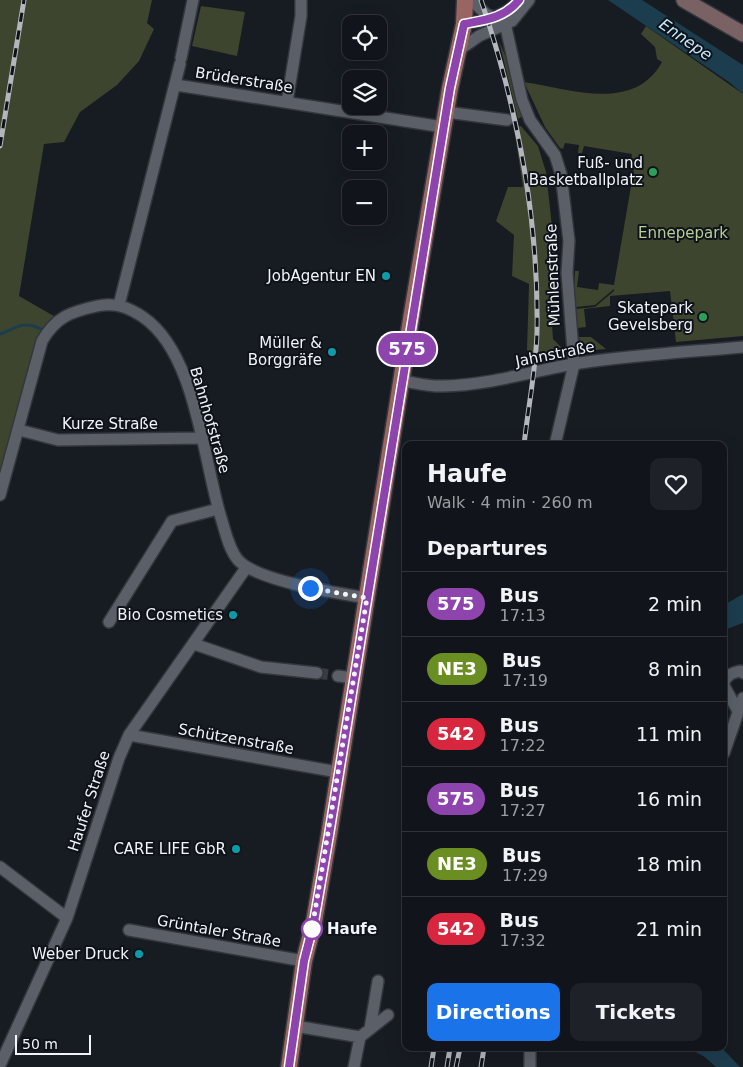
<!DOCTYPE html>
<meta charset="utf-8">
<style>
:root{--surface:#11141a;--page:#1e2127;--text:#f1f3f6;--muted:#9c9ea2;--line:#303339;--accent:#1a73e8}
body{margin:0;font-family:"DejaVu Sans",sans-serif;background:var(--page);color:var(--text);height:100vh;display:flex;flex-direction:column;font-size:19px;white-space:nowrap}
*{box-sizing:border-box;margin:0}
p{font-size:16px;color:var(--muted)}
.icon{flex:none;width:28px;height:28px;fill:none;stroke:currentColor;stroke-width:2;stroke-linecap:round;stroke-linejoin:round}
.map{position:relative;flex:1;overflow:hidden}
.drawer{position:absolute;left:402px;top:441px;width:325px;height:610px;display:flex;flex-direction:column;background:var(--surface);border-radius:10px;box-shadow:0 5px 20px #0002,0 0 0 1px var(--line)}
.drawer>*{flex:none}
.badge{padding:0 10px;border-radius:16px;font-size:18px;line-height:32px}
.buttons{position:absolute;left:342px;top:15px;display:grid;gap:10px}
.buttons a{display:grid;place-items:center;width:45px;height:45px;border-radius:10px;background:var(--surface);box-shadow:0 5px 20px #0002,0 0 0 1px var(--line);font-size:25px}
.scale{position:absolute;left:15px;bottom:12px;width:76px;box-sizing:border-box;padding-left:5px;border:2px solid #f1f4fa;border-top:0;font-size:14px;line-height:18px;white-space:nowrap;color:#f1f4fa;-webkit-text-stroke:4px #0e1219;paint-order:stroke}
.you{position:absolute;width:25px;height:25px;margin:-12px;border:4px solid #fff;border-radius:50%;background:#1a73e8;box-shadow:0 0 0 8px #1a73e833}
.map>.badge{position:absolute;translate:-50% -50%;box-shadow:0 0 0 2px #fff}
h2{padding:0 25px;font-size:19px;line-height:45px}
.round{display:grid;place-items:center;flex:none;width:52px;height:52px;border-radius:10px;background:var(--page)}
.head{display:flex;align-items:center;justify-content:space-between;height:85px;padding:0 25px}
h1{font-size:24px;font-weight:700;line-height:38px}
.button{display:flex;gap:10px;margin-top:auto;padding:10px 25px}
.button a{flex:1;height:58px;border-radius:10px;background:var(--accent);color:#fff;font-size:20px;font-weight:700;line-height:58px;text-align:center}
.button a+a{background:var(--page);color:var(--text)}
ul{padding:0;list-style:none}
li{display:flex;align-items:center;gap:15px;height:65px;padding:0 25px;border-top:1px solid var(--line)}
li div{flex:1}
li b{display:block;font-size:19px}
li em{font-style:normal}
li .badge{min-width:55px;font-weight:700;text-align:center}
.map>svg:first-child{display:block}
.green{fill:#3d452e}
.water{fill:#1c3d4e}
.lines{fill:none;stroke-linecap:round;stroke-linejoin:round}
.stream{stroke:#1c3d4e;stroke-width:3}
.street-tunnel{stroke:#383c42;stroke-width:11;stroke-dasharray:11 5.5;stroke-linecap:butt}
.street-casing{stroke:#33363c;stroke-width:14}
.secondary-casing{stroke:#33363c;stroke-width:18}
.primary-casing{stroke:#33363c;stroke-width:19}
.street{stroke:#5a5f68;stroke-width:11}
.secondary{stroke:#7a6264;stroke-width:15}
.primary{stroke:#9a6461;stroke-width:16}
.rail-casing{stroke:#b3b7bd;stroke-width:5}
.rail{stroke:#0e1219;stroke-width:3;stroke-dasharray:9;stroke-linecap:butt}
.line-casing{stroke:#fff;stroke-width:11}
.line{stroke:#8e44ad;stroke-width:8}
.walk{stroke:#f1f4fa;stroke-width:5;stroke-dasharray:0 9}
.leisure-dot{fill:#2e9e5b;stroke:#0e1219;stroke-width:2}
.culture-dot{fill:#0f9aa8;stroke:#0e1219;stroke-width:2}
.stop-dot{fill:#fff;stroke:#8e44ad;stroke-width:2.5}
.labels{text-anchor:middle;stroke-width:4;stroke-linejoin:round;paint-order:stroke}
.street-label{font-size:15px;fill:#f1f4fa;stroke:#0e1219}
.poi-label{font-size:15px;fill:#f1f4fa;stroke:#0e1219;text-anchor:end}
.park-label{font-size:15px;fill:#bacd95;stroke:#0e1219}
.stop-label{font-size:15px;font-weight:bold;fill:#f1f4fa;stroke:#0e1219;text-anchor:start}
.water-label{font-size:16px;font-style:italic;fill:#c3e8fc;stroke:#0e1219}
</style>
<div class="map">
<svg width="743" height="1067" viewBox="0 0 743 1067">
<rect width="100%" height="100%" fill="#171b22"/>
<path class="green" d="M0,0h152l-5,23 7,6 -15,32 -22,24 -37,27 -16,30 -20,2 -25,152 40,23 -11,11 -48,165z
M201,6l44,6 -8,44 -45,-10z
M646,26l97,68v242l-67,6 -6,-51 -60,5v10l-26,3 2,18 -9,1 -2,-19 20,-2 19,-16v-2l-19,16 -19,2 -2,-17 1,-19h4l-2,16 21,3 1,-7 15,2 21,-122 -4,-1 1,-8 -48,-8 -2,7h-4l1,-8 -14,-2 -2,6 -3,-1 -15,-21 -21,-45c46,7 110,31 138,-20l-5,-3 -2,-12 -14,-13z
M499,41l9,21 15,54 -5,3z
M521,126l17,20 8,26 13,118 -9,7 3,42 8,8 -4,9 -15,5 -15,-11 2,-66 -17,-8 2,-41 -18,-14 12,-34h15l-9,-59z
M579,337h12l15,12 -22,2 -4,-5z"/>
<path class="water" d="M608,0h34l101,65v29l-14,-12z
M743,594v29l-19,7v-25z
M688,1048h34l18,19h-24l-11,-10z"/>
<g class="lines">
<path class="stream" d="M0,334c17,-6 22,-14 41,-5"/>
<path class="street-tunnel" d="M317,673l21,3"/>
<g class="street-casing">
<path id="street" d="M471,0l15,14 8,4
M503,14l19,86 8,20 25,35 6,19 8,67 -2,32 7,91 -19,81
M464,24c21,-4 41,-6 55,-24
M459,50l20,-14 33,-15 17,-21
M181,58l12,-58
M176,85l267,42
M287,102l14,-86v-16
M446,112l61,8
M119,305l61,-241
M403,381c13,2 28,6 41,5 48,-1 90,-16 136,-23 54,-8 108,-11 163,-16
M19,430l39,10 144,-2
M0,495l42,-154c14,-24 28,-29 55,-35 17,-4 31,1 46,11 54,37 60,145 79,204 4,13 7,28 16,39 19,21 99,33 129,38
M109,622l63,-101 46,-12
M194,644l67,23 56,6
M338,676l16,2
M724,683c2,-8 8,-10 16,-12l3,2
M724,686l14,25
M129,735l209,37
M724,753l19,-55
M0,867l67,51
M129,930l175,31
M295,1026l65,11
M370,1029l8,-48
M530,1048v19
M0,1065l67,-147 52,-160 10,-23 117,-167
M354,1067l6,-30 28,-22"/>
</g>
<g class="secondary-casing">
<path id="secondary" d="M684,0l59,34"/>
</g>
<g class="primary-casing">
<path id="primary" d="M289,1067l15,-106 10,-39 15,-87 83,-522 38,-225 14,-64 1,-24"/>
</g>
<use href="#street" class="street"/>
<use href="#secondary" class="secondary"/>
<use href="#primary" class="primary"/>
<g class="rail-casing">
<path id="rail" d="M481,0c36,106 58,219 56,332 -1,37 -9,76 -13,113
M0,146l24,-146
M431,1067l3,-19
M447,1067l3,-19
M456,1067l4,-19
M481,1067l3,-19"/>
</g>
<use href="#rail" class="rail"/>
</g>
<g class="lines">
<g class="line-casing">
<path id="line" d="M289,1067l15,-106 10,-39 15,-87 121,-747 14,-64c21,-4 41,-6 55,-24"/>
</g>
<use href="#line" class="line"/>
<path class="walk" d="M310,588l57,10 -55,331"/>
</g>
<g class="leisure-dot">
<circle cx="653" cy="172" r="5"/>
<circle cx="703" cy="317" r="5"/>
</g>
<g class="culture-dot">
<circle cx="386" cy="276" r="5"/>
<circle cx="332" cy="352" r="5"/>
<circle cx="233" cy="615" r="5"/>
<circle cx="236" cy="849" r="5"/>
<circle cx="139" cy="954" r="5"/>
</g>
<circle class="stop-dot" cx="312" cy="929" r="10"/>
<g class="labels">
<g class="street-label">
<text transform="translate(244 80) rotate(9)" y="5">Brüderstraße</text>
<text transform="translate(553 275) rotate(-92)" y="5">Mühlenstraße</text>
<text transform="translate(555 354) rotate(-11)" y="5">Jahnstraße</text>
<text transform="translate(210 420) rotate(74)" y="5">Bahnhofstraße</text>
<text x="110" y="429">Kurze Straße</text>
<text transform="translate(236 739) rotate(10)" y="5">Schützenstraße</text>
<text transform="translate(89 801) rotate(-72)" y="5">Haufer Straße</text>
<text transform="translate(219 931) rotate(10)" y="5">Grüntaler Straße</text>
</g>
<g class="poi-label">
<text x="643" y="168">Fuß- und<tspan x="643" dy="17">Basketballplatz</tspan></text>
<text x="376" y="281">JobAgentur EN</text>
<text x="693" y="313">Skatepark<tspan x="693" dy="17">Gevelsberg</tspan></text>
<text x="322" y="348">Müller &amp;<tspan x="322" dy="17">Borggräfe</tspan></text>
<text x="223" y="620">Bio Cosmetics</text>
<text x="226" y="854">CARE LIFE GbR</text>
<text x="129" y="959">Weber Druck</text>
</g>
<g class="park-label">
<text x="683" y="238">Ennepepark</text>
</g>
<g class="stop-label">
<text x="327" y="934">Haufe</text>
</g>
<g class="water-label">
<text transform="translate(686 39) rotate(35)" y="6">Ennepe</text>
</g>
</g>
</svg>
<div class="buttons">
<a><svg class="icon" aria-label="locate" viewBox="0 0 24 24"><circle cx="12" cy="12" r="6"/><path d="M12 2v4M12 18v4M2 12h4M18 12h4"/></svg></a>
<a><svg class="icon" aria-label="layers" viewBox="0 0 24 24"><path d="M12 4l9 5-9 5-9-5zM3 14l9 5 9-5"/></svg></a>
<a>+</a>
<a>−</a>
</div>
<div class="scale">50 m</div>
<div class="you" style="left:310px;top:588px"></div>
<b class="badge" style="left:407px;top:349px;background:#8e44ad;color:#fff">575</b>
<section class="drawer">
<div class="head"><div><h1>Haufe</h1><p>Walk · 4 min · 260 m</p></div><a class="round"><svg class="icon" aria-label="heart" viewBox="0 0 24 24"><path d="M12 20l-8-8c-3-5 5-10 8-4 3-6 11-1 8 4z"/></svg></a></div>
<h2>Departures</h2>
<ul>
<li><span class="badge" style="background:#8e44ad;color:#fff">575</span><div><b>Bus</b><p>17:13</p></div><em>2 min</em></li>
<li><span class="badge" style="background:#6b8e23;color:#fff">NE3</span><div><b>Bus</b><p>17:19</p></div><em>8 min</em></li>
<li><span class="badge" style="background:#d7263d;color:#fff">542</span><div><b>Bus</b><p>17:22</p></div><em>11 min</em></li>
<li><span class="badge" style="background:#8e44ad;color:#fff">575</span><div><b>Bus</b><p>17:27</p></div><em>16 min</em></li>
<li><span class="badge" style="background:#6b8e23;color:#fff">NE3</span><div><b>Bus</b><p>17:29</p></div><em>18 min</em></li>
<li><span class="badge" style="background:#d7263d;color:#fff">542</span><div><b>Bus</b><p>17:32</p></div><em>21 min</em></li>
</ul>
<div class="button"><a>Directions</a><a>Tickets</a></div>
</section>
</div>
